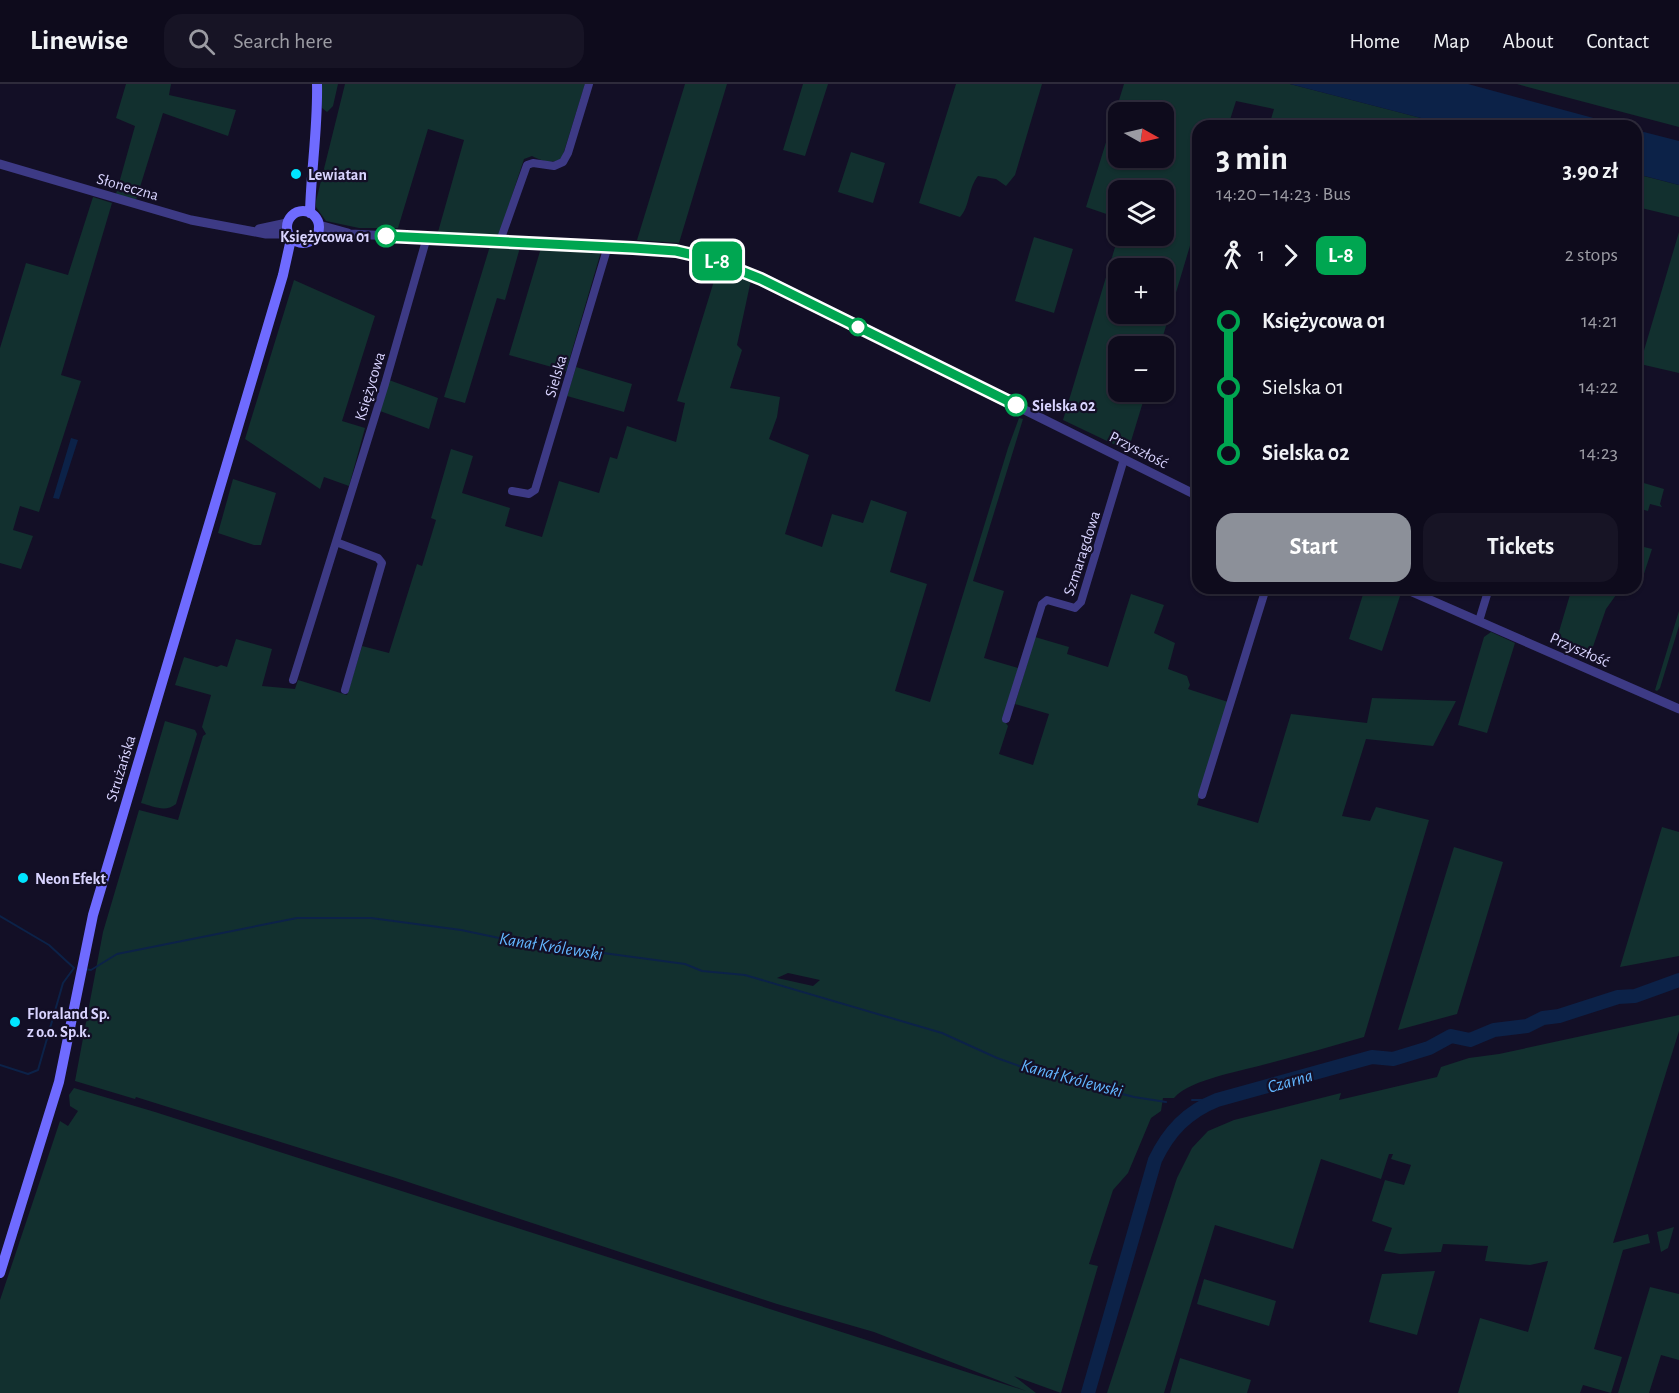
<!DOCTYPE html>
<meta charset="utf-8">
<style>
:root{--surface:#0e0b1c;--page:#171425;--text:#f1f3f6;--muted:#9b9ba3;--line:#2e2b3b;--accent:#8c9099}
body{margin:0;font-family:"Alegreya Sans",sans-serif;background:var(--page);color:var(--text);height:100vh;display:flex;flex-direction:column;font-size:22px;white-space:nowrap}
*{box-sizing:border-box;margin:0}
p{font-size:20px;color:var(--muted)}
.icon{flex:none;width:33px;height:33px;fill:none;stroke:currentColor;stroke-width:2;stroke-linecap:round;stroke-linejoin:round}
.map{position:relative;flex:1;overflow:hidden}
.side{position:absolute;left:1192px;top:36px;width:450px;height:474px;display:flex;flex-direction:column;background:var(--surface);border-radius:18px;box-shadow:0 2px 4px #0004,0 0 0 2px var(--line)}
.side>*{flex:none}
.badge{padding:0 12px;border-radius:9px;font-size:21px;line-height:39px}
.needle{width:39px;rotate:98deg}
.tools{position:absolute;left:1108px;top:18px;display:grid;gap:12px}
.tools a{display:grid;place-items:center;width:66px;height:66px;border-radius:12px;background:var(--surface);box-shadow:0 2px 4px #0004,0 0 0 2px var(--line);font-size:30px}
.map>.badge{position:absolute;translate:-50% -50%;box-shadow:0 0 0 3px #fff}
.legs{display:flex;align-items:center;gap:9px;height:66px;padding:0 24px;font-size:20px}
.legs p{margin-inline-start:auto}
.overview{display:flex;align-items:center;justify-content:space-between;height:102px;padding:0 24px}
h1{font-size:33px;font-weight:700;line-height:45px}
.button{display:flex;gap:12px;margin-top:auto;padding:12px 24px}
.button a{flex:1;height:69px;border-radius:18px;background:var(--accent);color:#fff;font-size:24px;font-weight:700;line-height:69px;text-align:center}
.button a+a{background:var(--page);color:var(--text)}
ul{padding:0 24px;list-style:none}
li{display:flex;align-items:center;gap:21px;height:66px;font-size:22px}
li i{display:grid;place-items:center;width:9px;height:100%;margin:0 8px;background:currentColor}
li i::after{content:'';width:15px;height:15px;margin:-8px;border:4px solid;border-radius:50%;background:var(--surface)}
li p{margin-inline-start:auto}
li:first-child i{background:linear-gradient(#0000 50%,currentColor 0)}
li:last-child i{background:linear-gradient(currentColor 50%,#0000 0)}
header{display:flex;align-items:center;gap:36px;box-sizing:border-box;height:84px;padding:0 30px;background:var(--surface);border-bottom:2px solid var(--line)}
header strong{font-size:28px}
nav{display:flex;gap:33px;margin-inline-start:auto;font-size:21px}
.search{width:420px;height:54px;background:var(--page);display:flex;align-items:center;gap:15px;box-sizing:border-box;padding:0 21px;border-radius:18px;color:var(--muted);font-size:22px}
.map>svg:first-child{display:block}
.green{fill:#12302f;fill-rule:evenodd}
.water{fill:#0c2248}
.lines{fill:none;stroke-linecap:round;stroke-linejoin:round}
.stream{stroke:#0c2248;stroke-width:2}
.river{stroke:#0c2248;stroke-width:14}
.minor{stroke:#3d3a85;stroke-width:8}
.tertiary{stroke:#3d3a85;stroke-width:9}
.secondary{stroke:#6f6bff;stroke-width:10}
.line-1-casing{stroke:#fff;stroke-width:14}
.line-1{stroke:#00a651;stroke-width:9}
.poi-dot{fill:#00e5ff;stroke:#130f26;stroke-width:2}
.stop-1-dot{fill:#fff;stroke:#00a651;stroke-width:3}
.labels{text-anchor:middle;stroke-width:4.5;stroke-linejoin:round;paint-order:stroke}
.poi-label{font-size:16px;font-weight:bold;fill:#d9d4ff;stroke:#130f26;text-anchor:start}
.street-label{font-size:16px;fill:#d9d4ff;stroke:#130f26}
.stop-label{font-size:16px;font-weight:bold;fill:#d9d4ff;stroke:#130f26;text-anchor:end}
.water-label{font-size:18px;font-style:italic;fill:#62b6ff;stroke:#130f26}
</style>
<header>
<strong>Linewise</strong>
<div class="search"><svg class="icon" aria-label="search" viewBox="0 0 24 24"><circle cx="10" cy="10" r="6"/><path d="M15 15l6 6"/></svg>Search here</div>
<nav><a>Home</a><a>Map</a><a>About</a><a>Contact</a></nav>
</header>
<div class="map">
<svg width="1679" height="1309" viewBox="0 0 1679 1309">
<rect width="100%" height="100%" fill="#130f26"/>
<path class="green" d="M126,0h45l-2,11 67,15 -8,26 -65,-23 -27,87 -20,-6 19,-68 -19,-8z
M321,0h17l-5,22 -6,6 -5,-4z
M345,0h240l-23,74c-11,7 -19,3 -30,-2l-8,3 -25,76 -61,-3 26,-92 -36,-11 -30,99h-39l-33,-7 -10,-14v-6z
M685,0h42l-48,159 -42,-3z
M803,0h25l-23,72 -22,-6z
M956,0h86l-27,91 -9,11 -10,-7 -18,-3c-10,12 -8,31 -18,41l-41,-14z
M1124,0h166l162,42h-183l5,-17 -38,-8 -8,25h-30v93l-38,127h-41v46h27l-18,59 -65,-31 56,-186 45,2v-46h-45l-1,28 -32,-11zM1119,28h45v46h-45zM1164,184v46h-45v-46z
M1517,0h162v43l-140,-37z
M851,68l34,11 -12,40 -35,-11z
M1636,90l43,11v32l-42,-10z
M93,113l19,6 -51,172 20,6 -42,131 -19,-6 -7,24 20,6 -12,33 -21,-6v-215l26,-85 42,12z
M1679,148v141l-39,-9z
M1034,153l39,12 -19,64 -39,-12z
M490,162l28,1 1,4 -14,49 -8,-2 -32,105 -21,-6z
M541,164l59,3v4l-34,116 -57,-16z
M718,184l33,12 -14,65 5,5 -12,38 50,9 -3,20 -8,22 40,16 -24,79 37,13 10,-33 31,9 8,-23 36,12 -17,60 37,12 -32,107 35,11 78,-254 11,-30 4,1 -50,162 31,10 -20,67 34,10 -15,51 5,7 -9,28 34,11 16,-51 -34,-10 20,-67 34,10 -2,7 41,13 23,-73 33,11 -10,28 21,10 -7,26 19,7 3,9 -2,4 40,13 -31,103 61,18 33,-109 76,9 5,-25 84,3 -23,45 -67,-7 -24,77 28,5 6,-14 53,13 -65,217c-32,9 -63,18 -94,26 -24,7 -80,16 -96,35h-11l-2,13 -10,7 -23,55 -15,17 -24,74 9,2 -37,127 -47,-17 22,17h-1036v-93l60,-179 8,5 10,-15 -8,-5 -1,-11 5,-7 81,24 871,279 -152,-59 -97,-28 -381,-126 -260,-81 -1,2 -60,-18 28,-149 36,-122 39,10 25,-84 3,-2 -4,-7 9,-32 -36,-10 9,-28 33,10 4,-2 6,2 9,-28 36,10 -10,37 33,3 3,-9 49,15 15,-49 27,7 28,-89 5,2 14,-46 -5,-2 20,-69 22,7 -11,37 48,15 -5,18 37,11 17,-56 40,12 11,-36 7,2 10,-33 49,16 9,-39 -8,-2zM530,853l29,4 -3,10 -27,-1zM788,889l32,7 -7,6 -36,-8z
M294,196l81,36 -33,105 23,7 -16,58 -25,-9 -4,12 -75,-50z
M576,283l56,17 -8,28 -57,-16z
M389,296l49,18 -9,31 -49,-18z
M233,395l43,14 -15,52h-7l-36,-12z
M1637,397l27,8 -4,15 2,3 -12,-3 -2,7 -11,-3z
M1636,461l16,4 -11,34 -4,-2z
M1365,504h16l19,8 -18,55 -33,-12z
M1572,504h56l-1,4 -11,3 -10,14 -18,52 -33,-16z
M1679,527v15l-19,62 -3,3 -2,-1z
M1491,548l24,11 -28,90 -29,-8 26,-88z
M165,637l30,9 2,4 -21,70c-11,9 -23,2 -35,-1z
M1662,743l17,5v124l-59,11z
M1454,763l49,15 -46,152 -59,16z
M1679,931v16l-66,212 35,-9 2,9 -27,7 -29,99 28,8 -11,36 -28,-8 -3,8h-122l22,-75 48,14 20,-71 -18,4 -45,-4 3,-15 -45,-2 -2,8 -41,2 -16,-3 8,-23 -20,-7 13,-41 19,5 7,-20 -20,-6 2,-5h-4l-8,25 -60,-20 -28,90 -78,-24 -51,168h-57l70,-215 15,-30 16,-17 26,-11 107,-27 -2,7 98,-23 4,-10 28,-9 30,-4z
M1674,1143l-6,21 -7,4 -4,-20z
M1435,1187l-18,64 -48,-13 13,-48z
M1204,1195l72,22 -7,25 -72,-22z
M1650,1203l29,7v66l-18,-5 -12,38h-31z
M1180,1274l71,22 -4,13h-77z"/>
<path class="water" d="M1290,0h178l155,42h-171z
M1636,46l43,11v44l-42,-11z
M71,354l7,2 -19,59 -6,-1z"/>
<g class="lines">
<path class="stream" d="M0,832l49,29 25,23
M85,885l6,1 26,-16 180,-36h74l90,12 53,11 171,23 17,7 43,4 197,58 55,25 39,14 98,25 32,5
M0,981l28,9 10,-4 25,-87 11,-15
M1192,1016h25"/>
<path class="river" d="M1088,1309l67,-233c14,-29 32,-48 62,-60l155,-43 21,2 36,-11 22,-12 19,4 24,-10 33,-4 16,-8 16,-2 59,-19 17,-1 44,-16"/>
<path class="minor" d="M500,157l27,-76 6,-2 21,3 9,-4 5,-9 21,-69
M512,407l17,3 6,-4 73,-244
M336,458l42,16 4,5 -37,127
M1479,537l10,-33
M293,596l92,-296 42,-147
M1006,635l36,-115 5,-4 28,8 6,-6 43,-143
M1202,711l64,-207"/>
<path class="tertiary" d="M0,80l191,56 75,14h22
M319,141l29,8
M259,145l28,-6
M318,150h32l258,12 68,5 35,8 50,20 437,217
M1403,504l276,121"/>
<path class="secondary" d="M287 143a16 16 0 1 1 32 0a16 16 0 1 1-32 0Z
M310,129c1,-43 8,-85 7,-129
M0,1189l59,-191 34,-167 190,-640 8,-36"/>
</g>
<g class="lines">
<g class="line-1-casing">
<path id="line-1" d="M386,152l247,12 43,3 35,8 50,20 255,126"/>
</g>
<use href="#line-1" class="line-1"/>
</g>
<g class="poi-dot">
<circle cx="296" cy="90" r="6"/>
<circle cx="23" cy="794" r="6"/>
<circle cx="15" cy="938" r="6"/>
</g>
<g class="stop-1-dot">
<circle cx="386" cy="152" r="10"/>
<circle cx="858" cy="243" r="8"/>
<circle cx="1016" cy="321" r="10"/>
</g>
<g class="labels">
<g class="poi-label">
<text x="308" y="96">Lewiatan</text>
<text x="35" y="800">Neon Efekt</text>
<text x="27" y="935">Floraland Sp.<tspan x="27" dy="18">z o.o. Sp.k.</tspan></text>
</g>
<g class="street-label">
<text transform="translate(128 102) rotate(16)" y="6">Słoneczna</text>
<text transform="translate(555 292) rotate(-74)" y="6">Sielska</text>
<text transform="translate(369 302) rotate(-73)" y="6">Księżycowa</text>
<text transform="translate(1139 365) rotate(27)" y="6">Przyszłość</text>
<text transform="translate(1081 469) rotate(-72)" y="6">Szmaragdowa</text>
<text transform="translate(1580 565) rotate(24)" y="6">Przyszłość</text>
<text transform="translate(120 684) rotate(-73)" y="6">Strużańska</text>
</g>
<g class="stop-label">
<text x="370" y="158">Księżycowa 01</text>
<text x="1032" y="327" text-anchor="start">Sielska 02</text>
</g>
<g class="water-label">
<text transform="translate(551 862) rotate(9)" y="6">Kanał Królewski</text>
<text transform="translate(1072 994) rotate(15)" y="6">Kanał Królewski</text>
<text transform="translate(1290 997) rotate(-16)" y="6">Czarna</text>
</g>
</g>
</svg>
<div class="tools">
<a><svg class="needle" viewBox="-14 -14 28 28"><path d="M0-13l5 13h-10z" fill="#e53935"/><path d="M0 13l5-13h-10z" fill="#9b9ba3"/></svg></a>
<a><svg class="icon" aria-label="layers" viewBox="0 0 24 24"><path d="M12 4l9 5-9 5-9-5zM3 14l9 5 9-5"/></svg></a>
<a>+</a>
<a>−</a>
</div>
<b class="badge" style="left:717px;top:177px;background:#00a651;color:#fff">L-8</b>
<section class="side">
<div class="overview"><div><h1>3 min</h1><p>14:20 – 14:23 · Bus</p></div><b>3.90 zł</b></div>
<div class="legs"><svg class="icon" aria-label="walk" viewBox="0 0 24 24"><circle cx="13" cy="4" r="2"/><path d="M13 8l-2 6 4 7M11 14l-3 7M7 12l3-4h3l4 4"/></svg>1<svg class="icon" aria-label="forward" viewBox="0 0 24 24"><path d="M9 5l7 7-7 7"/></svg><b class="badge" style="background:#00a651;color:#fff">L-8</b><p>2 stops</p></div>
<ul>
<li><i style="color:#00a651"></i><b>Księżycowa 01</b><p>14:21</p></li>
<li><i style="color:#00a651"></i><span>Sielska 01</span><p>14:22</p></li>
<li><i style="color:#00a651"></i><b>Sielska 02</b><p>14:23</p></li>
</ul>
<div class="button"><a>Start</a><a>Tickets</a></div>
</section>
</div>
